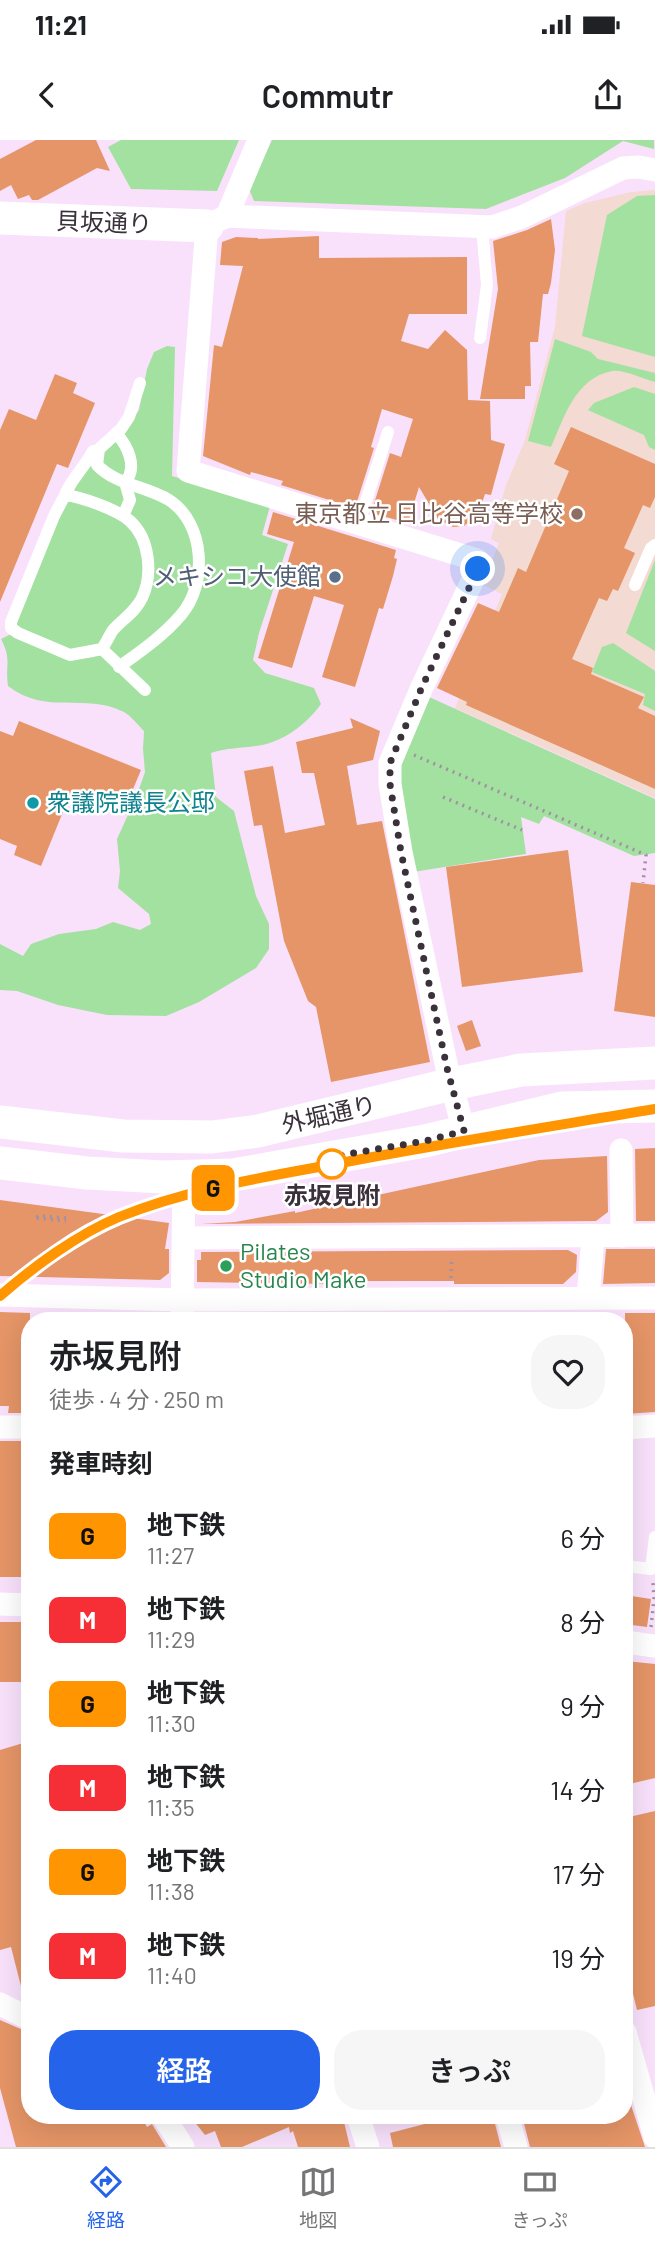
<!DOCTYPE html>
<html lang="ja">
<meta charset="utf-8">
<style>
:root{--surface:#fff;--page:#f6f6f6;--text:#202124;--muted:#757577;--line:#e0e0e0;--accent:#2563eb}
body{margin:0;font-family:Barlow,"Noto Sans JP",sans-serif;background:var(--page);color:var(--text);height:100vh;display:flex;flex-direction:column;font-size:26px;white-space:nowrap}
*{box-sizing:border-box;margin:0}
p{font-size:23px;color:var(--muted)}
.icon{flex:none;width:38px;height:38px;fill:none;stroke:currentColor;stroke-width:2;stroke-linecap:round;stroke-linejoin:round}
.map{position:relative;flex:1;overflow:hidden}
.side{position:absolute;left:21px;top:1172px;width:612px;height:812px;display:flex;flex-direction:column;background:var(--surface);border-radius:28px;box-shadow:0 7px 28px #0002}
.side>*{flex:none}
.badge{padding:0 14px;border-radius:10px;font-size:24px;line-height:46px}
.you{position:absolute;width:35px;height:35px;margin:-18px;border:5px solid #fff;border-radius:50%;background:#1a73e8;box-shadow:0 0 0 10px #1a73e833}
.map>.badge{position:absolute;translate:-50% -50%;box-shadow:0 0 0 4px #fff}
h2{padding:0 28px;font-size:26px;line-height:63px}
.round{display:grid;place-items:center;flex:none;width:74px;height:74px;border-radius:28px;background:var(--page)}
.headline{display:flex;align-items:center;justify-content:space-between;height:119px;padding:0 28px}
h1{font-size:33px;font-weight:600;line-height:52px}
.button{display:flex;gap:14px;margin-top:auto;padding:14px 28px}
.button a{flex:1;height:80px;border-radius:28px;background:var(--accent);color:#fff;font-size:28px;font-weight:600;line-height:80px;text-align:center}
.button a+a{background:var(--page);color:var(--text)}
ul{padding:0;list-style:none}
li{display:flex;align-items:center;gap:21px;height:84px;padding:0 28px}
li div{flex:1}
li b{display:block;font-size:26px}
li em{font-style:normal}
li .badge{min-width:77px;font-weight:700;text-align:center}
.status{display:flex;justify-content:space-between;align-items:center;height:49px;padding:0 35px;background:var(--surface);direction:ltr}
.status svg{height:19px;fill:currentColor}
header{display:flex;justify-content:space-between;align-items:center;height:91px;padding:0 28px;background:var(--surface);font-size:32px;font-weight:600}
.dock{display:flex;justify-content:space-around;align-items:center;height:98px;border-top:2px solid var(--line);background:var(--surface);font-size:19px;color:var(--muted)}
.dock a{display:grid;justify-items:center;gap:4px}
.dock .current{color:var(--accent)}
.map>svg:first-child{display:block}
.education{fill:#f3dad2}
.green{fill:#a2e19f}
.building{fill:#e59567}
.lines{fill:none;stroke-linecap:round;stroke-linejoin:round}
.path{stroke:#a291a4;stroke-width:3.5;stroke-dasharray:2 5;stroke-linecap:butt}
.lane{stroke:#fff;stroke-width:12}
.street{stroke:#fff;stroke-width:23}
.secondary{stroke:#fff;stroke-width:33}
.line-casing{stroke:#fff;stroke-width:16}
.line{stroke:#ff9500;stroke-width:10}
.walk{stroke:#3a313b;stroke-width:7;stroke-dasharray:0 12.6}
.education-dot{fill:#8d6e63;stroke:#fff;stroke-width:2.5}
.service-dot{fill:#5c6f8a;stroke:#fff;stroke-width:2.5}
.culture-dot{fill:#0f9aa8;stroke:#fff;stroke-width:2.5}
.stop-dot{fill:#fff;stroke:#ff9500;stroke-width:3.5}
.leisure-dot{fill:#2e9e5b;stroke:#fff;stroke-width:2.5}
.labels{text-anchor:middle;stroke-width:5;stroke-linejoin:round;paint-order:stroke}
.street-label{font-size:24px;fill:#3a313b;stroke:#fff}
.education-label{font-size:24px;fill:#785e54;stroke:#fff;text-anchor:end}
.service-label{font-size:24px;fill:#4e5e75;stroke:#fff;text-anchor:end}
.culture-label{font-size:24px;fill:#0d838f;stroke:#fff;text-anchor:start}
.stop-label{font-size:24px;font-weight:bold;fill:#3a313b;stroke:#fff}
.leisure-label{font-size:24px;fill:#27864d;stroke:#fff;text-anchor:start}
</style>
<div class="status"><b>11:21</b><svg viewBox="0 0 49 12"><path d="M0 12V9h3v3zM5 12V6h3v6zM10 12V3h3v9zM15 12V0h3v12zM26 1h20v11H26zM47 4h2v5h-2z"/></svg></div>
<header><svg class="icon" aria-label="back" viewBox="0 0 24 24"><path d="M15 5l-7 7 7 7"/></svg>Commutr<svg class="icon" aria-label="share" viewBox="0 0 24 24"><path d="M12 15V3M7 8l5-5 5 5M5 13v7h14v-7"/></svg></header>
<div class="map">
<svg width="655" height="2007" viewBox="0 0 655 2007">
<rect width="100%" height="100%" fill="#f9e1fb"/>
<path class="education" d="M655,50v608l-200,-90 47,-114 -19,-9 16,-42 -8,-4 14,-51 20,-48 30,-113 11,-116 19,-8 46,-11z"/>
<path class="green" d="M121,0h118l-22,51 -86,-2 -23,-42z
M272,0h382v9l-31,-8 -58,37 -79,31 -232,-8 -5,-12z
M655,55v162l-73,-21 25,-121 30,-19z
M555,199l36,13 7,7 57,14v9c-12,-3 -32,-13 -43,-11 -37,7 -48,47 -61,76l-23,-6z
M167,206l8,1 -3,129 98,30 -8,29 26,9 -29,89 -6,27 12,13 49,15 7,16c-14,20 -39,39 -65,42 -16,2 -29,2 -45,7l5,44 18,14 22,85 13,28v25l-13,19 -57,34 -33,14 -59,-1 -49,-10 -41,-14 -17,-1v-46l23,12 8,-12 28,-10 37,-5 17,-7 27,8 11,-6 -2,-10 -31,-26 2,-17 -3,-32 20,-44 8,-23 -2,-23 1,-18c-6,-6 -13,-15 -20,-19 -40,-20 -77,4 -116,-26 -3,-22 4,-26 -7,-47l10,-5 56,26 27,-3 16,-13 5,-10 29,-31 1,-69 -74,-44 18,-24 35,-32 15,-24 8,-41 7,-17z
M634,247l21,7v56l-6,-3 -5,-12 -56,-25 6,-7z
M74,360l49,20 11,10 11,29 -4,32 -42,53 -27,7 -54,-21 -3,-8 50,-120z
M655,420v91l-29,-18z
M613,503l42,28v40l-12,-6 2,-11 -53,-22 10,-25z
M429,557l226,102v54l-21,3 -90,-40 -5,8 -18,-7 5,37 -113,18 -15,-105z"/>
<path class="building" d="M36,0h60l14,31 -13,-3 -59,32h-6l-3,-5 -11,4 -7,-14 -11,6v-32z
M551,79l4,31 -4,33 -3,11h-5l-5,48h-8l1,44h-6v13h-45l18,-110 -5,-48 34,-11z
M319,96v22l148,-1v57h-58l-8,27 27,8 17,-19 22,20 1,50 22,1 1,39 14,4 -14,51 -6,-1 -7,21 -14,11 -11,1 -15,-8 -19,-32 -11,36 -37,-10 19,-60 11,4 12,-38 -31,-10 -11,38 3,1 -19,60 -74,-23 2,-4 -32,-9 -1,3 -47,-19 11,-111 8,2 21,-81 -23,-1 2,-23 14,-5 22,1v1z
M55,234l22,9 -4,10 22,10 -27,65 -11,-4 -57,138v-172l9,-21 27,11z
M571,287l84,37v33l-5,11 -7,-3 -19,43 11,5 -17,38 -5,-2 -6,12 -8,-3 -27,61 21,9 -2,6 53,23 -6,11 17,8v73l-189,-84 1,-3 -30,-14 41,-85 21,9 19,-44 8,4 43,-101 -15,-7z
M273,372l123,38 -2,8 3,1 -4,17 -10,33 -4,-1 -24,79 -33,-10 22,-72 -30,-9 -22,72 -34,-10 36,-116 -27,-8z
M350,578l30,13 -7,29 -26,6 10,59 25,-4 48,241 -99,20 -15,-75 -8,-6 -24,-60 -22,-116 -8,1 -10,-55 29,-5 12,67 40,-8 -11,-52h-12l-6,-31 57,-14z
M19,581l122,49 -18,43 -52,-21 -30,74 -27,-11 3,-9 -17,-7v-108l13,5z
M568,710l15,122 -121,15 -16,-120z
M631,742l24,3v132l-41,-6z
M472,880l9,26 -15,5 -9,-25z
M655,1008v73h-19l-1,-72z
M607,1016l1,56 -12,9 -395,3 34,-2 60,-11v2l244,-53z
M0,1060l169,23 -4,26h4v24l-9,7 -160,-4z
M606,1109h49v34l-52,1z
M568,1110l9,5 -1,17 -13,12h-109v-3h-125l-1,3 -131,-2v-22h4v-8z
M0,1172l30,1v100h-22l1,-7h-9z
M382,1173h51l-1,8h-50z
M625,1173h30v99l-30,2z
M0,1301h30v136h-30z
M625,1455l26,4 -4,28 -22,-3z
M0,1482h30v60h-30z
M626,1521l29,3v114l-30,7v-104l6,-1z
M30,1601v257h-6l-13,-51 -11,3v-200z
M655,1671v195l-18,4 -12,-49v-139l4,-5z
M0,1880l30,13v83h111l6,11 5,-3 14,23h-150l-16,-59z
M631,1965l14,42h-115l-8,-31h43l2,5 18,-5h40v-9z
M190,1976h148l2,7 4,-1 6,25h-52l-5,-16 -3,2 -1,-6 -47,20h-21l-6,-16 -10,4z
M439,1976h54l8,31h-108l-3,-14 50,-13z"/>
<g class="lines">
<path class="path" d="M414,615l232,100 -3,28
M443,657l79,33
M36,1077l6,-1 24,2
M37,1078l29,3
M451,1138l1,-21
M651,1487l3,-28 -1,-17"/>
<path class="lane" d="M480,198l7,-53 -5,-58
M116,293c12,13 22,35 9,49l5,18 -7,16
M65,355c17,2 53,15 65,26 20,18 23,54 12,77 -6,13 -19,21 -29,32 -4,6 -7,13 -11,19l-32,6 -52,-22 -7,-5v-6l43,-106z
M65,355c6,-16 20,-28 28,-44
M359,383l29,-91
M635,445l16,-37 4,-3
M102,509l43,41
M119,527c22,-16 44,-31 62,-52 27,-31 24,-92 -12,-115 -23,-14 -53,-15 -72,-35l2,-16 22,-20 8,-12 11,-34
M625,1426l26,3 4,-32"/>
<path class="street" d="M227,76l32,-76
M464,991l-17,-63 -46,-216 -11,-68v-21l32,-76 56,-118 -1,-9 -289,-89 19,-245 20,-10 265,11 30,-10 101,-49 16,-1 16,3
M621,1010l1,86
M184,1098l471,-3
M0,1155l182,5 473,-2
M588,1158l5,-61
M182,1181l2,-145
M0,1287h30
M625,1288l30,-2
M0,1464l30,1
M625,1502l30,4
M0,1864l30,15
M625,1892l30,105
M163,1976l20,31
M358,1976l10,31
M507,1976l9,31"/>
<path class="secondary" d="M0,78l207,8
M0,982l123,14 89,1 46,-6 194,-47 69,-14 134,-7
M0,1023l87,10 76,4 70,-2 192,-34 137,-33 93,-2"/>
</g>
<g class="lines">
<g class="line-casing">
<path id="line" d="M0,1156c33,-29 78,-62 119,-79 74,-30 154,-41 232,-56 101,-19 203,-35 304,-52"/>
</g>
<use href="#line" class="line"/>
<path class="walk" d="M332,1024l10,-9 83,-14 39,-10 -17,-63 -46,-216 -11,-68v-21l32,-76 56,-118"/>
</g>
<circle class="education-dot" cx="577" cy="374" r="7"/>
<circle class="service-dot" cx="335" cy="437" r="7"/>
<circle class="culture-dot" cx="33" cy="663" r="7"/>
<circle class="stop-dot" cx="332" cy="1024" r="14"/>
<circle class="leisure-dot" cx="226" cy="1126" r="7"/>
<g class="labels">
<g class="street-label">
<text transform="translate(104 83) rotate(2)" y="8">貝坂通り</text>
<text transform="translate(329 975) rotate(-13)" y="8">外堀通り</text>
</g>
<g class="education-label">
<text x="563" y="382">東京都立 日比谷高等学校</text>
</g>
<g class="service-label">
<text x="321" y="445">メキシコ大使館</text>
</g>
<g class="culture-label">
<text x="47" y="671">衆議院議長公邸</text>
</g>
<g class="stop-label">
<text x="332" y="1064">赤坂見附</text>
</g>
<g class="leisure-label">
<text x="240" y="1120">Pilates<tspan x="240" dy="28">Studio Make</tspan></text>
</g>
</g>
</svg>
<div class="you" style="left:478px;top:429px"></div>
<b class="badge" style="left:213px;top:1048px;background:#ff9500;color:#111">G</b>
<section class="side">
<div class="headline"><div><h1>赤坂見附</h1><p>徒歩 · 4 分 · 250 m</p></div><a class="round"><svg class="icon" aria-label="heart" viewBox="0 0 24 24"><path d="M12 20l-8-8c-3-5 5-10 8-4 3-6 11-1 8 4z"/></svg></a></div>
<h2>発車時刻</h2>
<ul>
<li><span class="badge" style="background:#ff9500;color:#111">G</span><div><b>地下鉄</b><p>11:27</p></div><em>6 分</em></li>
<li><span class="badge" style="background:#f62e36;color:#fff">M</span><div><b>地下鉄</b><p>11:29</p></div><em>8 分</em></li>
<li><span class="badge" style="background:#ff9500;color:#111">G</span><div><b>地下鉄</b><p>11:30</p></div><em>9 分</em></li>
<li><span class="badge" style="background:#f62e36;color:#fff">M</span><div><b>地下鉄</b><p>11:35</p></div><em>14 分</em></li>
<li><span class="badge" style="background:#ff9500;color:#111">G</span><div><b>地下鉄</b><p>11:38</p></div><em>17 分</em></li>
<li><span class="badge" style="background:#f62e36;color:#fff">M</span><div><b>地下鉄</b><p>11:40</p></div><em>19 分</em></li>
</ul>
<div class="button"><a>経路</a><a>きっぷ</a></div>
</section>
</div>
<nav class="dock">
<a class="current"><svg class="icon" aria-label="directions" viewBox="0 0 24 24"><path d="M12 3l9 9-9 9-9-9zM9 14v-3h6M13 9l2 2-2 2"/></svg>経路</a>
<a><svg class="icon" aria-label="map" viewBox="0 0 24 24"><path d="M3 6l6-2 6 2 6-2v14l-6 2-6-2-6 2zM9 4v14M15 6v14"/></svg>地図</a>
<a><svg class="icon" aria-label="tickets" viewBox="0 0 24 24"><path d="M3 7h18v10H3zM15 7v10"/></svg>きっぷ</a>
</nav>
